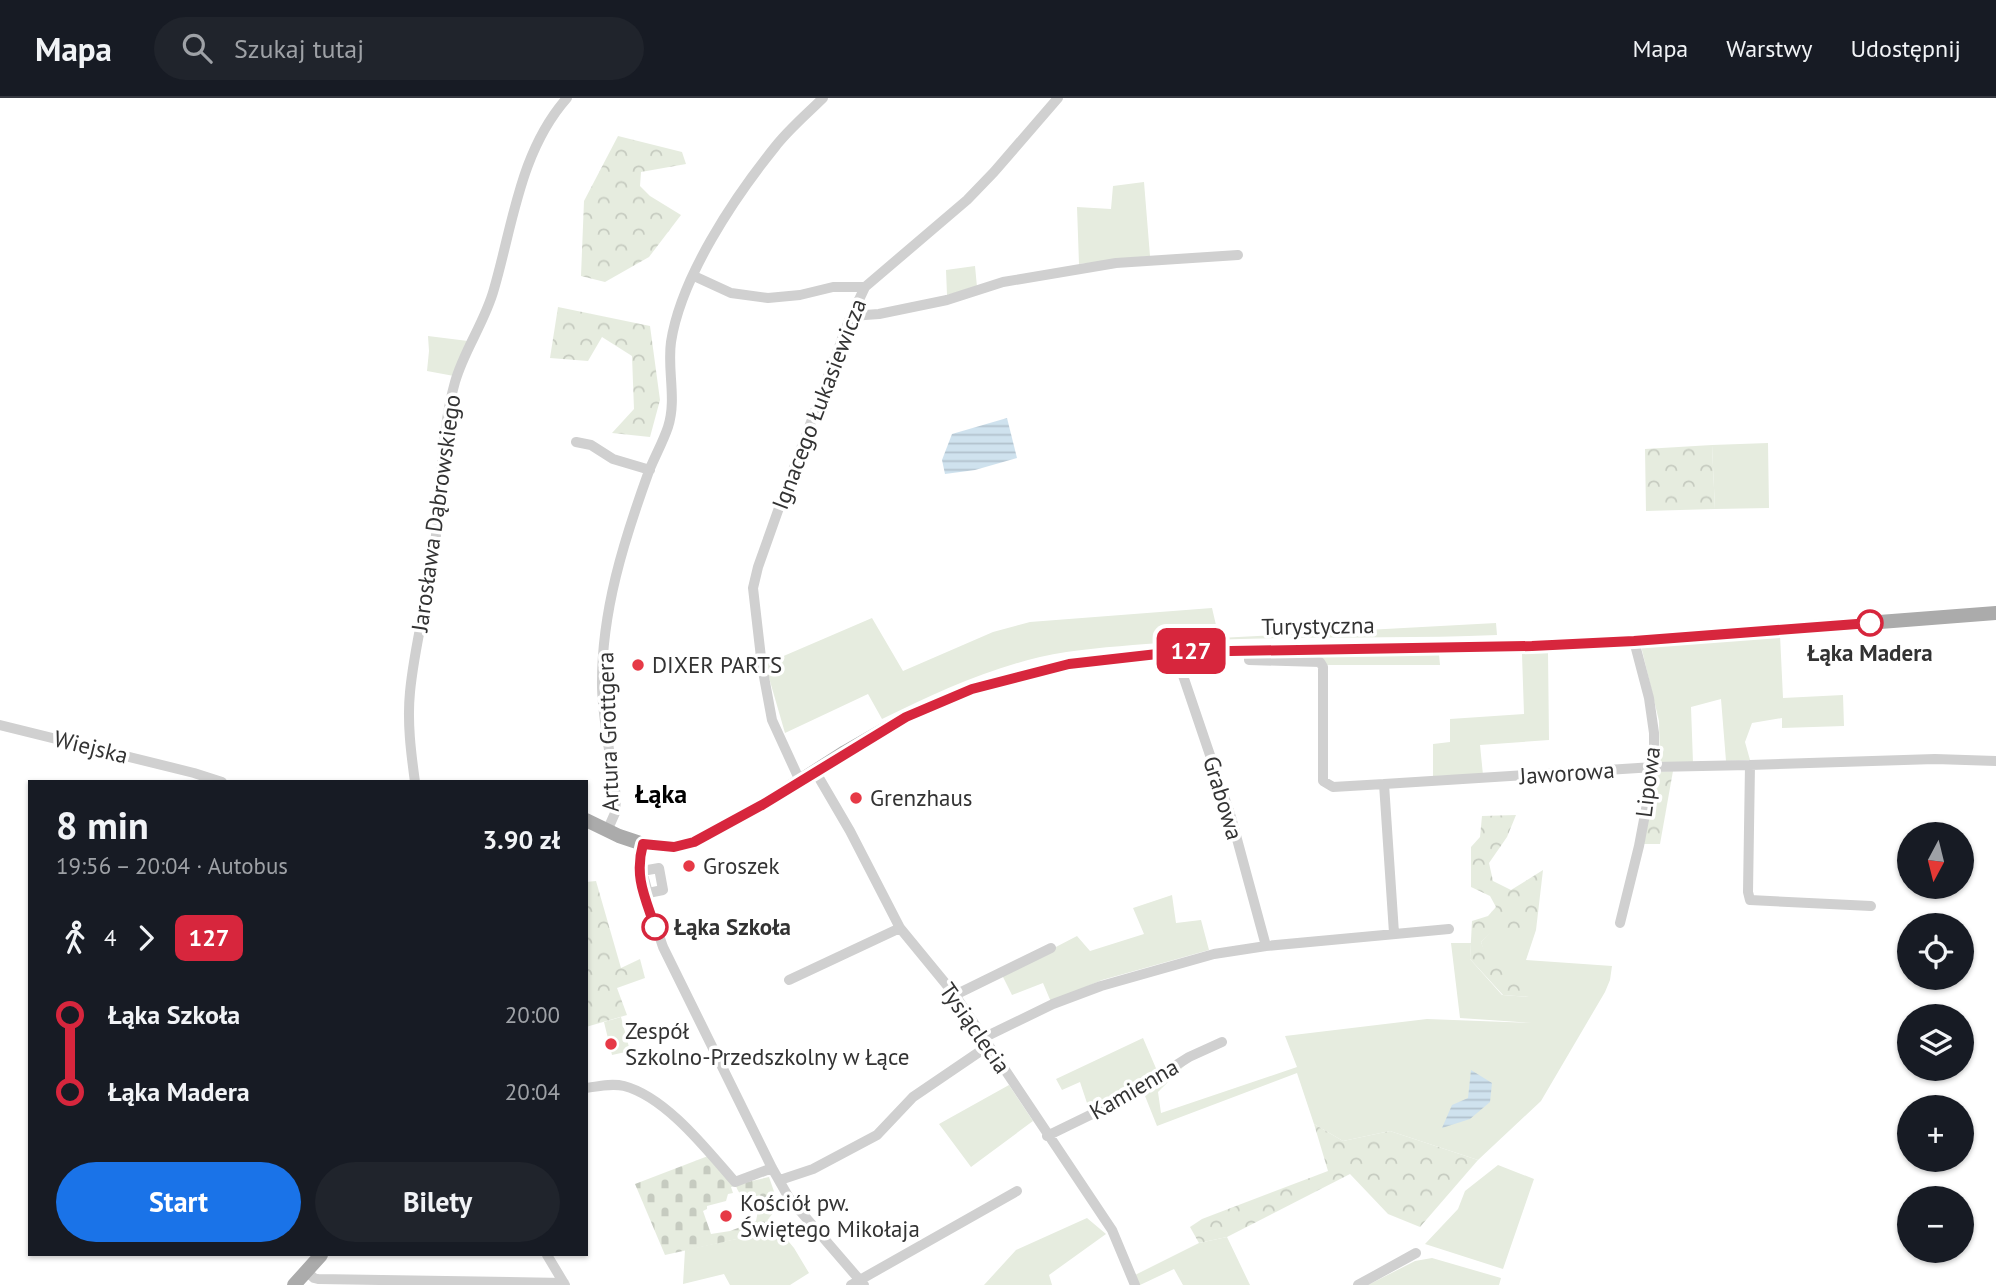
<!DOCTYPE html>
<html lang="pl">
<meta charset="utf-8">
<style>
:root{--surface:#171b24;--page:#20242c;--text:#f1f3f6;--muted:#9ea1a6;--line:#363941;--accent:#1a73e8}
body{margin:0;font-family:"PT Sans",sans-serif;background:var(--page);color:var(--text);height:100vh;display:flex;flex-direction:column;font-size:26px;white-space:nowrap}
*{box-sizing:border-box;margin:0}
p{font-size:23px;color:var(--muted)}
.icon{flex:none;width:38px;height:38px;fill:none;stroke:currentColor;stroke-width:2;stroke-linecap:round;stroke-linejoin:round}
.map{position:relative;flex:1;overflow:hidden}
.side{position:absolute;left:28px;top:682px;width:560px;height:476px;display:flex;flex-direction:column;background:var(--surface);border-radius:0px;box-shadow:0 2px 5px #0004}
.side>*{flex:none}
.badge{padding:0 14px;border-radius:10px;font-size:24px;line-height:46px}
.needle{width:46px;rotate:187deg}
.tools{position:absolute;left:1897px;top:724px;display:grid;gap:14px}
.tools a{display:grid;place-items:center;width:77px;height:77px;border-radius:50%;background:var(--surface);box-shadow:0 2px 5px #0004;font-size:35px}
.map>.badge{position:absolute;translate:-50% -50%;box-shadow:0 0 0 4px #fff}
.legs{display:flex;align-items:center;gap:10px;height:77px;padding:0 28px;font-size:23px}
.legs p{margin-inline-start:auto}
.head{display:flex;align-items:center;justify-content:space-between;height:119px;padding:0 28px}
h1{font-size:38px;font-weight:600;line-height:52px}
.primary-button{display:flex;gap:14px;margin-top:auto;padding:14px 28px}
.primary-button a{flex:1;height:80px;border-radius:42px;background:var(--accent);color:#fff;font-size:28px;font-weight:600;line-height:80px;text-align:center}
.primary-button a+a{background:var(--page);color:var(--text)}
ul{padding:0 28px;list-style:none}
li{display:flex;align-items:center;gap:24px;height:77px;font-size:26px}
li i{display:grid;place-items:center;width:10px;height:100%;margin:0 9px;background:currentColor}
li i::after{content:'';width:18px;height:18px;margin:-9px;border:5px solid;border-radius:50%;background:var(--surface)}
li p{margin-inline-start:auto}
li:first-child i{background:linear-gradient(#0000 50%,currentColor 0)}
li:last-child i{background:linear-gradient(currentColor 50%,#0000 0)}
header{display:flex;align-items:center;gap:42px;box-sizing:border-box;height:98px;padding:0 35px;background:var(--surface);border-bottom:2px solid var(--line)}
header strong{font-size:33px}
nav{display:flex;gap:38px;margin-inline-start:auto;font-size:24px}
.search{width:490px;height:63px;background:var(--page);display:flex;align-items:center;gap:18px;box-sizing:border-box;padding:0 24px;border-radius:38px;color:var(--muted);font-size:26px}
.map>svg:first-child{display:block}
.grass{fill:#e6ecdf}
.forest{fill:url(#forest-crowns)}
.cemetery{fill:url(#cemetery-stones);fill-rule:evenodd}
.water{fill:url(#water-rules)}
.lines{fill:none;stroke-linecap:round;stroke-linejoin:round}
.minor{stroke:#d0d0d0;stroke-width:10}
.major{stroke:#ababab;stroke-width:14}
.line-1-casing{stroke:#fff;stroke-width:16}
.line-1{stroke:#d7263d;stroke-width:10}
.stop-1-dot{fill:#fff;stroke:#d7263d;stroke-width:3.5}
.poi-dot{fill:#e63946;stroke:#fff;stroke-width:2.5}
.labels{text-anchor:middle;stroke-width:7;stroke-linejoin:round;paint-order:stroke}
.street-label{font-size:23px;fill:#333;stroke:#fff}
.stop-label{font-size:23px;font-weight:bold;fill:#333;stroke:#fff}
.poi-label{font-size:23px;fill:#333;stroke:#fff;text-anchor:start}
.quarter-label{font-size:26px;font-weight:bold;fill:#000;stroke:#fff}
</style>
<header>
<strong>Mapa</strong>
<div class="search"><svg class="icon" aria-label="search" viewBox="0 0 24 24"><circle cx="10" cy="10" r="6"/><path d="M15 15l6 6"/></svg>Szukaj tutaj</div>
<nav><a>Mapa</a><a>Warstwy</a><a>Udostępnij</a></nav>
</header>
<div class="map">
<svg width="1996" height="1187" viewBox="0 0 1996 1187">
<defs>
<pattern id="forest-crowns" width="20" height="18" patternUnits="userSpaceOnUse" patternTransform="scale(1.75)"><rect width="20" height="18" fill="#e6ecdf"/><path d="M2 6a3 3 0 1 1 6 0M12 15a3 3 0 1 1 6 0" fill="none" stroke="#c6cbc0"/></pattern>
<pattern id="cemetery-stones" width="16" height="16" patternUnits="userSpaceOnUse" patternTransform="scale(1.75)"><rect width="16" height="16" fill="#e6ecdf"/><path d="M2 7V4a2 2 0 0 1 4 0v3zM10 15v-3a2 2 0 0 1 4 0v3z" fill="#c6cbc0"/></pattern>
<pattern id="water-rules" width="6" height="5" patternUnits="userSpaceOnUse" patternTransform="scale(1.75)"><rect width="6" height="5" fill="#cfe2ee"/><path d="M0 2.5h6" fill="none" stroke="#b2c2cd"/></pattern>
</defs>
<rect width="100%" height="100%" fill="#fff"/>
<path class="grass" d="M1144,84l6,74 -71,8 -2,-57 34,2 2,-23z
M975,168l2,21 -30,8 -1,-25z
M428,238l40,5 -14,35 -27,-5 2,-20z
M1768,345l1,65 -54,1 -3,-64z
M1212,510l7,30 277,-15 1,12c-117,5 -234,-1 -351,9 -35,3 -71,5 -106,13 -55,13 -107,37 -158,62l-14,-25 -83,39 -20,-69 107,-46 31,53 90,-39 37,-10z
M1780,537l3,63 60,-3 1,31 -62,2v-10l-30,5 -7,19 5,18 -24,1 -5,-62 -30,8 2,56 -33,1 -1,-43 -18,-75z
M1548,554l1,88 -69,5 3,30 -50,1v-32l17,-2v-23l74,-5 -2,-60z
M1439,556l1,11h-114l-62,-9z
M1172,797l4,28 25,-3 8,30 -107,30 -51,22 -8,-19 -31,12 -10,-20 75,-39 13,15 54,-17 -11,-26z
M1493,832h43l-10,30 86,6 -2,14 -5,12 -64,109 -63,59 -88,-29 -47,10 -29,-17 -17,-51 -140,53 -16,-40 -52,23 -9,-27 -18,8 -6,-11 87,-41 15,35 31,-12 -31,31 3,21 136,-46 -12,-31 142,-17 105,4 -72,-5 -9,-75h20l-1,16 32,36 27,2 -44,-43 -4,-12z
M621,919l9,34 -18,4 -8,-33z
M1009,987l24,36 -62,46 -32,-43z
M1498,1067l36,14 -31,90 -78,-25 33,-35 7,-18z
M769,1120l25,30 15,25 -19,12h-60l-6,-11 -41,10 2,-34 70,-15z
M1087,1120l19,16 -57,41 3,10h-68l32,-35z
M1227,1139l23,48h-67l-9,-16 -34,16 -5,-10 64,-32z
M1432,1160l69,20 -2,7h-131l47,-24z"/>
<path class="forest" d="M618,38l64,16 4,12 -45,8 -1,14 10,10 31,19 -32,42 -44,25 -24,-6 3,-75z
M558,209l92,19 10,74 -10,37 -38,-4 22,-24 -2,-53 -30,-19 -14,24 -38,-3z
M1712,347l3,64 -69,2 -1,-62z
M1673,673l-13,73h-17l14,-72z
M1516,717l-9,22 -18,26 4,18 18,9 32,-20 -7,60h-42l-13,12c10,28 30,26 51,41l-3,14 -26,-2 -33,-36 2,-38 16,-5 8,-9 -6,-11 -19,-9v-40l9,-10 2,-21z
M596,783l25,87 19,-9 5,19 -28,10 10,27 -41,12v-145z
M1314,1026l29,17 47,-10 88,29 -58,67 -32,-13 -38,-40 -123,63 -28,6 -9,-16 12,-8 126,-48z"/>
<path class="cemetery" d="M708,1058l26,29 35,-8 10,29 -24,29 -90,20 -30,-71zM736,1088c4,13 16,14 22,25l-2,10 -26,10 -19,3 -8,-23 4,-2v-3l19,-5 2,-7 5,-1 -2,-6z"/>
<path class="water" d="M1007,320l10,40 -42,12 -30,4 -3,-14 10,-26z
M1471,972l21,13 -2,19 -20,17 -28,9 10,-23 16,-7z"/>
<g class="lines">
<path class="minor" d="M694,178l37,17 37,5 32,-3 33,-8h32
M851,218l28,-2 68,-14 56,-18 113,-19 122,-8
M576,344l15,3 22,14 37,11
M1249,551v11l71,2 3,5v114l10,6 51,-3 10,149
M1175,554l56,165 35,129
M0,627l194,48 28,9
M1750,667l185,-6 61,2
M815,673l35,60 50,97 55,67 157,235 23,55
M800,683l-28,-61 -10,-54 -9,-78 5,-21 22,-62 68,-182 17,-36 102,-87 27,-28 64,-74
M415,684c-4,-29 -8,-60 -5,-90 5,-53 21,-104 26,-157 6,-50 5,-104 19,-153 9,-32 30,-60 39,-93 19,-65 26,-138 73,-191
M1384,686l270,-17 96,-2 -2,127 2,8 121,6
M607,733l8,-18 1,-15c-4,-37 -13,-74 -14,-111 -1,-75 22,-147 47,-216 6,-15 14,-29 19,-44 9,-28 -1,-57 3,-85 10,-65 63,-144 104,-195 14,-18 32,-33 48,-49
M643,746l-5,17v12l25,74 109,221 17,30 75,87
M659,770l4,22 -15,3 -6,-22z
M1620,825l19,-77 15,-79v-34l-5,-35 -15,-57
M789,882l111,-52
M955,897l96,-47
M983,940l70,-34 48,-18 113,-32 52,-8 183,-17
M586,990c13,-2 26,-5 38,-2 42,11 83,64 111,96l37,-14
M1047,1038l74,-36 68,-43 33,-15
M780,1082l33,-11 64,-34 36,-38 75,-51
M547,1157l18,30
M307,1174l7,6 4,1 246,4
M851,1187l166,-94
M1358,1187l58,-32"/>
<path class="major" d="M586,722l33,16 24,8 31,3 20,-5 68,-37 83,-53 61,-35 66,-28 97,-25 106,-12 357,-6 102,-5 362,-28
M294,1187l27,-30"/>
</g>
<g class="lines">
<g class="line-1-casing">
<path id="line-1" d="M655,829c-10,-30 -21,-50 -12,-83l31,3 20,-5 68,-37 144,-88 66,-28 97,-25 106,-12 357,-6 102,-5 236,-18"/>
</g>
<use href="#line-1" class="line-1"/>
</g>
<g class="stop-1-dot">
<circle cx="1870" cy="525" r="12"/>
<circle cx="655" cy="829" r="12"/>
</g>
<g class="poi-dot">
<circle cx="638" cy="567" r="7"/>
<circle cx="856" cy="700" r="7"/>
<circle cx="689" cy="768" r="7"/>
<circle cx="611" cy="946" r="7"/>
<circle cx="726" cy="1118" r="7"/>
</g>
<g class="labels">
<g class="street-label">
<text transform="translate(819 306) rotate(-69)" y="8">Ignacego Łukasiewicza</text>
<text transform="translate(436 415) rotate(-82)" y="8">Jarosława Dąbrowskiego</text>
<text transform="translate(1318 528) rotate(-1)" y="8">Turystyczna</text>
<text transform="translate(608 634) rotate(-92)" y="8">Artura Grottgera</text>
<text transform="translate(91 649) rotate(14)" y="8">Wiejska</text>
<text transform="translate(1567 675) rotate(-4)" y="8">Jaworowa</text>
<text transform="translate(1648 684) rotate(-83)" y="8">Lipowa</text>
<text transform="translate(1223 700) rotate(73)" y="8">Grabowa</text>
<text transform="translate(975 930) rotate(55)" y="8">Tysiąclecia</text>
<text transform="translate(1134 991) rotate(-30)" y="8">Kamienna</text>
</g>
<g class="stop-label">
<text x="1870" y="563">Łąka Madera</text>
<text x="674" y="837" text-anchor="start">Łąka Szkoła</text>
</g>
<g class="poi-label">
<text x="652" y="575">DIXER PARTS</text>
<text x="870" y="708">Grenzhaus</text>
<text x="703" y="776">Groszek</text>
<text x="625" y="941">Zespół<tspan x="625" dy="26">Szkolno-Przedszkolny w Łące</tspan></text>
<text x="740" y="1113">Kościół pw.<tspan x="740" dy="26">Świętego Mikołaja</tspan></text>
</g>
<g class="quarter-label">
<text x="661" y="705">Łąka</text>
</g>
</g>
</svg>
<div class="tools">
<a><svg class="needle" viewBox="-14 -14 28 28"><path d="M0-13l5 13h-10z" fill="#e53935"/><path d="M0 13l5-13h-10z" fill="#9ea1a6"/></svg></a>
<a><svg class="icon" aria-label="locate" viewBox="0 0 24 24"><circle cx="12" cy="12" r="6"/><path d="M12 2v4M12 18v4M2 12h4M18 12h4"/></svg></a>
<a><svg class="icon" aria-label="layers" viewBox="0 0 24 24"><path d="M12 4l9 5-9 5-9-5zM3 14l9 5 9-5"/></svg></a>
<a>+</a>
<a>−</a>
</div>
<b class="badge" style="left:1191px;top:553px;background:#d7263d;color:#fff">127</b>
<section class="side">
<div class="head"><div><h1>8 min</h1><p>19:56 – 20:04 · Autobus</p></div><b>3.90 zł</b></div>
<div class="legs"><svg class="icon" aria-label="walk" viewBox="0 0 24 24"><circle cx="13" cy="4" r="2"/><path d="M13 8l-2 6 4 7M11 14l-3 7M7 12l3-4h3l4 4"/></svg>4<svg class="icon" aria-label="forward" viewBox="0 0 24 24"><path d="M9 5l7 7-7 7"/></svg><b class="badge" style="background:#d7263d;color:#fff">127</b></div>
<ul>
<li><i style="color:#d7263d"></i><b>Łąka Szkoła</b><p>20:00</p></li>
<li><i style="color:#d7263d"></i><b>Łąka Madera</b><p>20:04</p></li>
</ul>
<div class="primary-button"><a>Start</a><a>Bilety</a></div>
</section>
</div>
